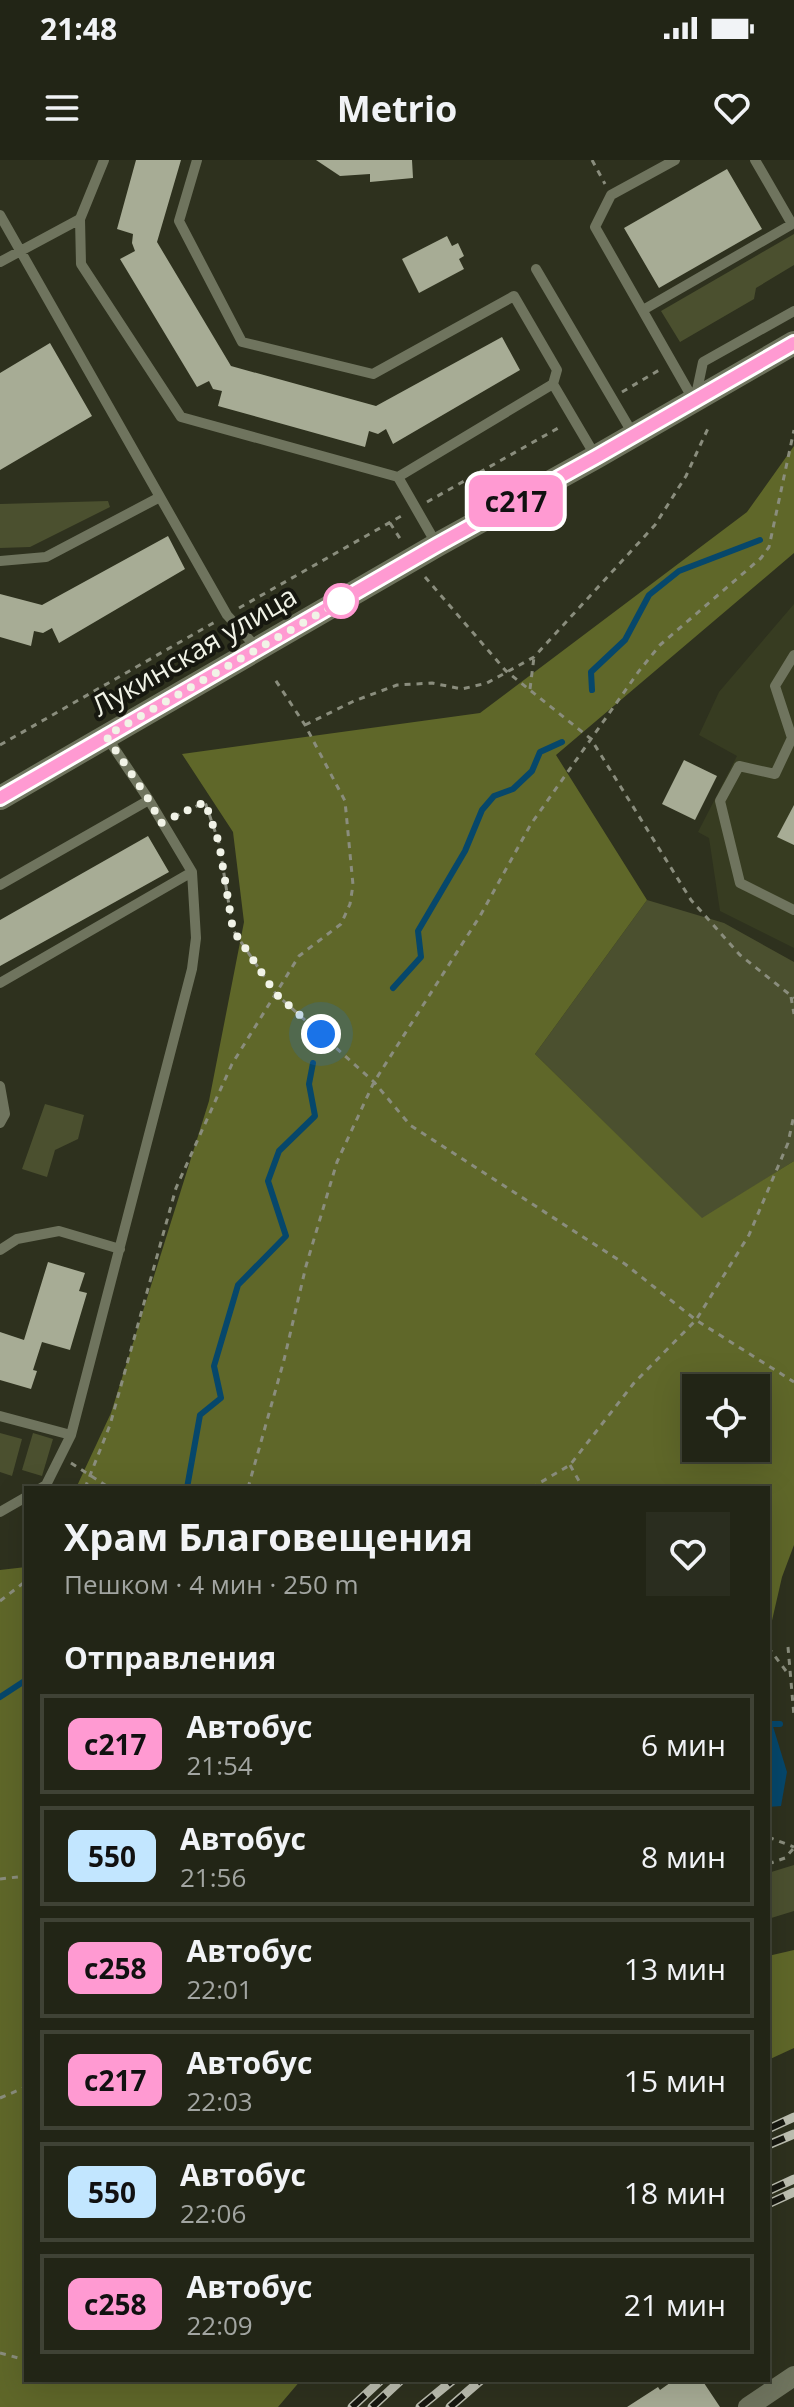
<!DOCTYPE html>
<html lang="ru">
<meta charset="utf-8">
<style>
:root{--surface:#222516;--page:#2a2d1f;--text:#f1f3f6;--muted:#a2a5a1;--line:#3f4235}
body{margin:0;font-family:"Open Sans",sans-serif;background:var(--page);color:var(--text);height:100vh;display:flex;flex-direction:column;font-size:30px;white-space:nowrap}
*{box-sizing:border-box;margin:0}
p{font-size:26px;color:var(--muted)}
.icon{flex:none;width:44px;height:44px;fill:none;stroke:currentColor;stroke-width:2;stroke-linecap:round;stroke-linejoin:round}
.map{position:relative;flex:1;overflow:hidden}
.drawer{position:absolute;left:24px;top:1326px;width:746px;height:896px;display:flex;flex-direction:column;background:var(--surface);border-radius:0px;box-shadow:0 8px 32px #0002,0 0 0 2px var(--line)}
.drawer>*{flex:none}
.badge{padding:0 16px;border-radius:12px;font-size:28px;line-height:52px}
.fabs{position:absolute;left:682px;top:1214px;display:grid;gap:16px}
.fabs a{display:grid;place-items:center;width:88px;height:88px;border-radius:0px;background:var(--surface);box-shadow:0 8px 32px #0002,0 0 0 2px var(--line);font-size:40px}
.you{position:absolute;width:40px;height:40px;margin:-20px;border:6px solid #fff;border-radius:50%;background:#1a73e8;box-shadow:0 0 0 12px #1a73e833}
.map>.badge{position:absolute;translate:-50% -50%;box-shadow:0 0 0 4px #fff}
h2{padding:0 40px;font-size:30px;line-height:72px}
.round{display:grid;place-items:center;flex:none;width:84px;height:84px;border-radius:0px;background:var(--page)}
.head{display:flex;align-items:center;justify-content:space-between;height:136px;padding:0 40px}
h1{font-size:38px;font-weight:700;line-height:60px}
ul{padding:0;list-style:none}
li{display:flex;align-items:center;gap:24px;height:100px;margin:0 16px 12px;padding:0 24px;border:4px solid var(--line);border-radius:0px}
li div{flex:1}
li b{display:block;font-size:30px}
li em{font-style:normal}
li .badge{min-width:88px;font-weight:700;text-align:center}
.status{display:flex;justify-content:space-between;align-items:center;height:56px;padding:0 40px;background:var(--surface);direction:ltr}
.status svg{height:22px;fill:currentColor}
header{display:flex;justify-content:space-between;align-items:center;height:104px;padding:0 40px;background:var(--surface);font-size:36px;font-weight:700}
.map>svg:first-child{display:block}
.built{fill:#373c21}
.green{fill:#4b502f}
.forest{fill:#5f6729;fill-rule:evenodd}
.water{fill:#06476b}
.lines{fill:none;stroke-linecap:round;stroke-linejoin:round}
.stream{stroke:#06476b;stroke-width:6}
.building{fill:#a7ac95}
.path{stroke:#8a8d7d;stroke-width:3;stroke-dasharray:6 6;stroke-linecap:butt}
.service{stroke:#6f745e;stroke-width:10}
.minor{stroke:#6f745e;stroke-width:20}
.tertiary{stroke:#6f745e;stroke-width:24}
.rail-casing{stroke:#bdbfb1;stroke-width:9}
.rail{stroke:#171810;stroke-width:6;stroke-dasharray:18;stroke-linecap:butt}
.line-casing{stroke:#fff;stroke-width:18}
.line{stroke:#ff9ad2;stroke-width:12}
.walk{stroke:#f1f3e7;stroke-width:8;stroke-dasharray:0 14.4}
.stop-dot{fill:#fff;stroke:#ff9ad2;stroke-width:4}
.labels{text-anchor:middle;stroke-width:8;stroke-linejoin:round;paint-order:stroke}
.street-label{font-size:28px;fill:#f1f3e7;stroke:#171810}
</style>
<div class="status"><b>21:48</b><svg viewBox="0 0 49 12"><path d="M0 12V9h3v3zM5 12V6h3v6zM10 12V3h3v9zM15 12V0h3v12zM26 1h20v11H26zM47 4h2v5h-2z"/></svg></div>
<header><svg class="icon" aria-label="menu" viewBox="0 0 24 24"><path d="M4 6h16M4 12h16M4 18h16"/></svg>Metrio<svg class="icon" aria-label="heart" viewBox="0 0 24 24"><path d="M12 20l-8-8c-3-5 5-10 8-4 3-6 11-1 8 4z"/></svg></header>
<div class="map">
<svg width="794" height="2247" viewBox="0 0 794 2247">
<rect width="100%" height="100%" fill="#2e311e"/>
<path class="built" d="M794,444v344l-74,-37 -11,-73 -11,-6 39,-76 -38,-21 20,-43z"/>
<path class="green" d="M794,74v31l-38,23 -2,11 -74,43 -19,-31z
M108,341l2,6 -80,40 -30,1v-44z
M647,740l77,23 70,39v199l-92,58 -167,-165z
M45,944l39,11 -6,24 -23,11 -8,27 -25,-8z
M0,1273l22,6 -10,37 -12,-4z
M33,1273l20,6 -11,37 -20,-6z
M794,1705v46l-26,8v-46z"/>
<path class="forest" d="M794,286v107l-238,202 91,145 -112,154 167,164 92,-57v384l-12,32 -14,61v-150h-692l35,-75 98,-312 35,-179 -11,-90 -51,-78 298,-41 267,-201zM696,1228h60v60h-60z
M26,1407v813h275l-23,27h-278v-837z
M794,1790v98l-26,12v-104z"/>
<path class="water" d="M768,1550l19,62 -6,34 -13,1z"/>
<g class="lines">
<path class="stream" d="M592,530l-1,-18 34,-32 24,-45 30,-24 81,-31
M393,828l28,-31 -3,-26 47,-80 17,-41 12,-14 19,-7 19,-18 8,-19 22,-10
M187,1328l13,-73 21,-17 -7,-32 24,-81 48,-49 -18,-55 11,-30 36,-35 -6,-32 4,-21
M0,1537l26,-17
M768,1564h12"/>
</g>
<path class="building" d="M136,0h45l-24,82 74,124 145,40 126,-69 18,33 -127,74 -7,-15 -8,5 -9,-3 -4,16 -147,-41 4,-15 -9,-2 -4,-8 -12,6 -77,-128 15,-8 -3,-8 1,-9 -16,-5z
M316,0h96l1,18 -43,4v-8l-30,2z
M727,9l35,60 -103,59 -35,-60z
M447,76l5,10 6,-3 6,13 -5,3 5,10 -45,24 -17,-34z
M50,183l42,73 -92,54v-97z
M168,376l17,33 -126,74 -7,-15 -9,5 -9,-2 -3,15 -31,-9v-43l42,11z
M684,600l33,16 -22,44 -33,-16z
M794,645v40l-17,-8z
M148,676l21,36 -169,94v-46z
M48,1102l37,11 -6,18 8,2 -17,57 -28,-8 -9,28 4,1 -6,18 -31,-9v-48l24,8z
M674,2220h28l18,27h-93l31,-20 2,3z"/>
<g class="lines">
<path class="path" d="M592,0l13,24
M622,232l39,-23
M427,342l133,-75
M390,363l11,17
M425,417l81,94 85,68 100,161 49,55 54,43
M239,448l164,-93
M530,529l4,-32
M305,565l49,-24 43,-16 35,-2 30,6 25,-6 47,-26 121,-132 31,-49 24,-52
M0,585l215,-123
M174,657l31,-15 14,41 14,87 43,64 98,88 36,43 215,139 71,56 98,62
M791,837l3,17
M71,1303l39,25
M570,1305l13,23
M85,1328l25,-63 66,-237 56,-124 67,-108 42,-32 9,-20 3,-19 -8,-84 -40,-76 -31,-47
M248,1328l36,-128 22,-94 31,-104 37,-80 106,-166 51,-92 108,-153 21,-26 101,-87 8,-11 25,-117
M531,1328l39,-23 64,-82 62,-63 53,-85 39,-92 6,-28
M0,1441l26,-20
M768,1487l21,28
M788,1487l6,69
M768,1677l26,10
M768,1704l17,-6 9,-10
M0,1719l26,-3
M0,1938l26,-11
M0,2193l26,7"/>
<path class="service" d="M197,0l-18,61 63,121 131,32 141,-78 43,74 -4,14 43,73
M675,0l-64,35 -16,32 98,172
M755,0l37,64
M0,55l227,400 29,32
M80,59l1,45 100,153 217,60 155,-93
M0,102l80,-43 24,-59
M536,109l97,165
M643,150l151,-87
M696,235l7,-33 91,-51
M398,317l39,68
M0,401l46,-4 114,-60
M794,495l-19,31 17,52 -17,36 -36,-8 -19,35 20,82 54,27
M0,725l149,-85
M0,823l192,-111
M0,926l5,28 -5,9
M0,1090l17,-11 42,-8 61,18
M0,1256l71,19
M41,1328l5,-3 25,-50 121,-466 4,-31 -4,-66 -43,-72 -43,-64
M0,1352l26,-15"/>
<path class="minor" d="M748,2247l46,-31"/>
<path class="tertiary" d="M0,638l437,-253 159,-88 198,-114"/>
<g class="rail-casing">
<path id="rail" d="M768,1969l26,-12
M768,1985l26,-11
M768,2031l26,-12
M768,2044l26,-12
M352,2247l29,-27
M372,2247l29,-27
M420,2247l33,-27
M450,2247l31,-27"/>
</g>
<use href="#rail" class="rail"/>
</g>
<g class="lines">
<g class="line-casing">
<path id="line" d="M0,638l437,-253 159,-88 198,-114"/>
</g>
<use href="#line" class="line"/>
<path class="walk" d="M321,874l-45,-40 -43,-64 -14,-87 -14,-41 -44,21 -12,-23 -43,-64 235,-135"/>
</g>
<circle class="stop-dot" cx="341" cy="441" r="16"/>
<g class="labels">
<g class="street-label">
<text transform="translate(194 491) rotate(-30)" y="10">Лукинская улица</text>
</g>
</g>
</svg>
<div class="fabs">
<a><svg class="icon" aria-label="locate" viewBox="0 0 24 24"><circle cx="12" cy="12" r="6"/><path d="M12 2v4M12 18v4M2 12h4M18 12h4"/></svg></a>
</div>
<div class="you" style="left:321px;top:874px"></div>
<b class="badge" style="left:516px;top:341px;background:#ff9ad2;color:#111">с217</b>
<section class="drawer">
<div class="head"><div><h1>Храм Благовещения</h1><p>Пешком · 4 мин · 250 m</p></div><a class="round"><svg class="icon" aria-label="heart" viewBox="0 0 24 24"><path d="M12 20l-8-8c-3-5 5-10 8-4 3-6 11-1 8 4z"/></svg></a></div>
<h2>Отправления</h2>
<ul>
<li><span class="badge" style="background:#ff9ad2;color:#111">с217</span><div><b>Автобус</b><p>21:54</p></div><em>6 мин</em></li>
<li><span class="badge" style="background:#c2e6ff;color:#111">550</span><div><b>Автобус</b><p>21:56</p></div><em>8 мин</em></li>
<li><span class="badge" style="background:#ff9ad2;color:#111">с258</span><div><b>Автобус</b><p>22:01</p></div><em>13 мин</em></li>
<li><span class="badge" style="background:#ff9ad2;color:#111">с217</span><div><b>Автобус</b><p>22:03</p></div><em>15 мин</em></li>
<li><span class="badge" style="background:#c2e6ff;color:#111">550</span><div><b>Автобус</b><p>22:06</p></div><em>18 мин</em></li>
<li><span class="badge" style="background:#ff9ad2;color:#111">с258</span><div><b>Автобус</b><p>22:09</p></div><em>21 мин</em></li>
</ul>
</section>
</div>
